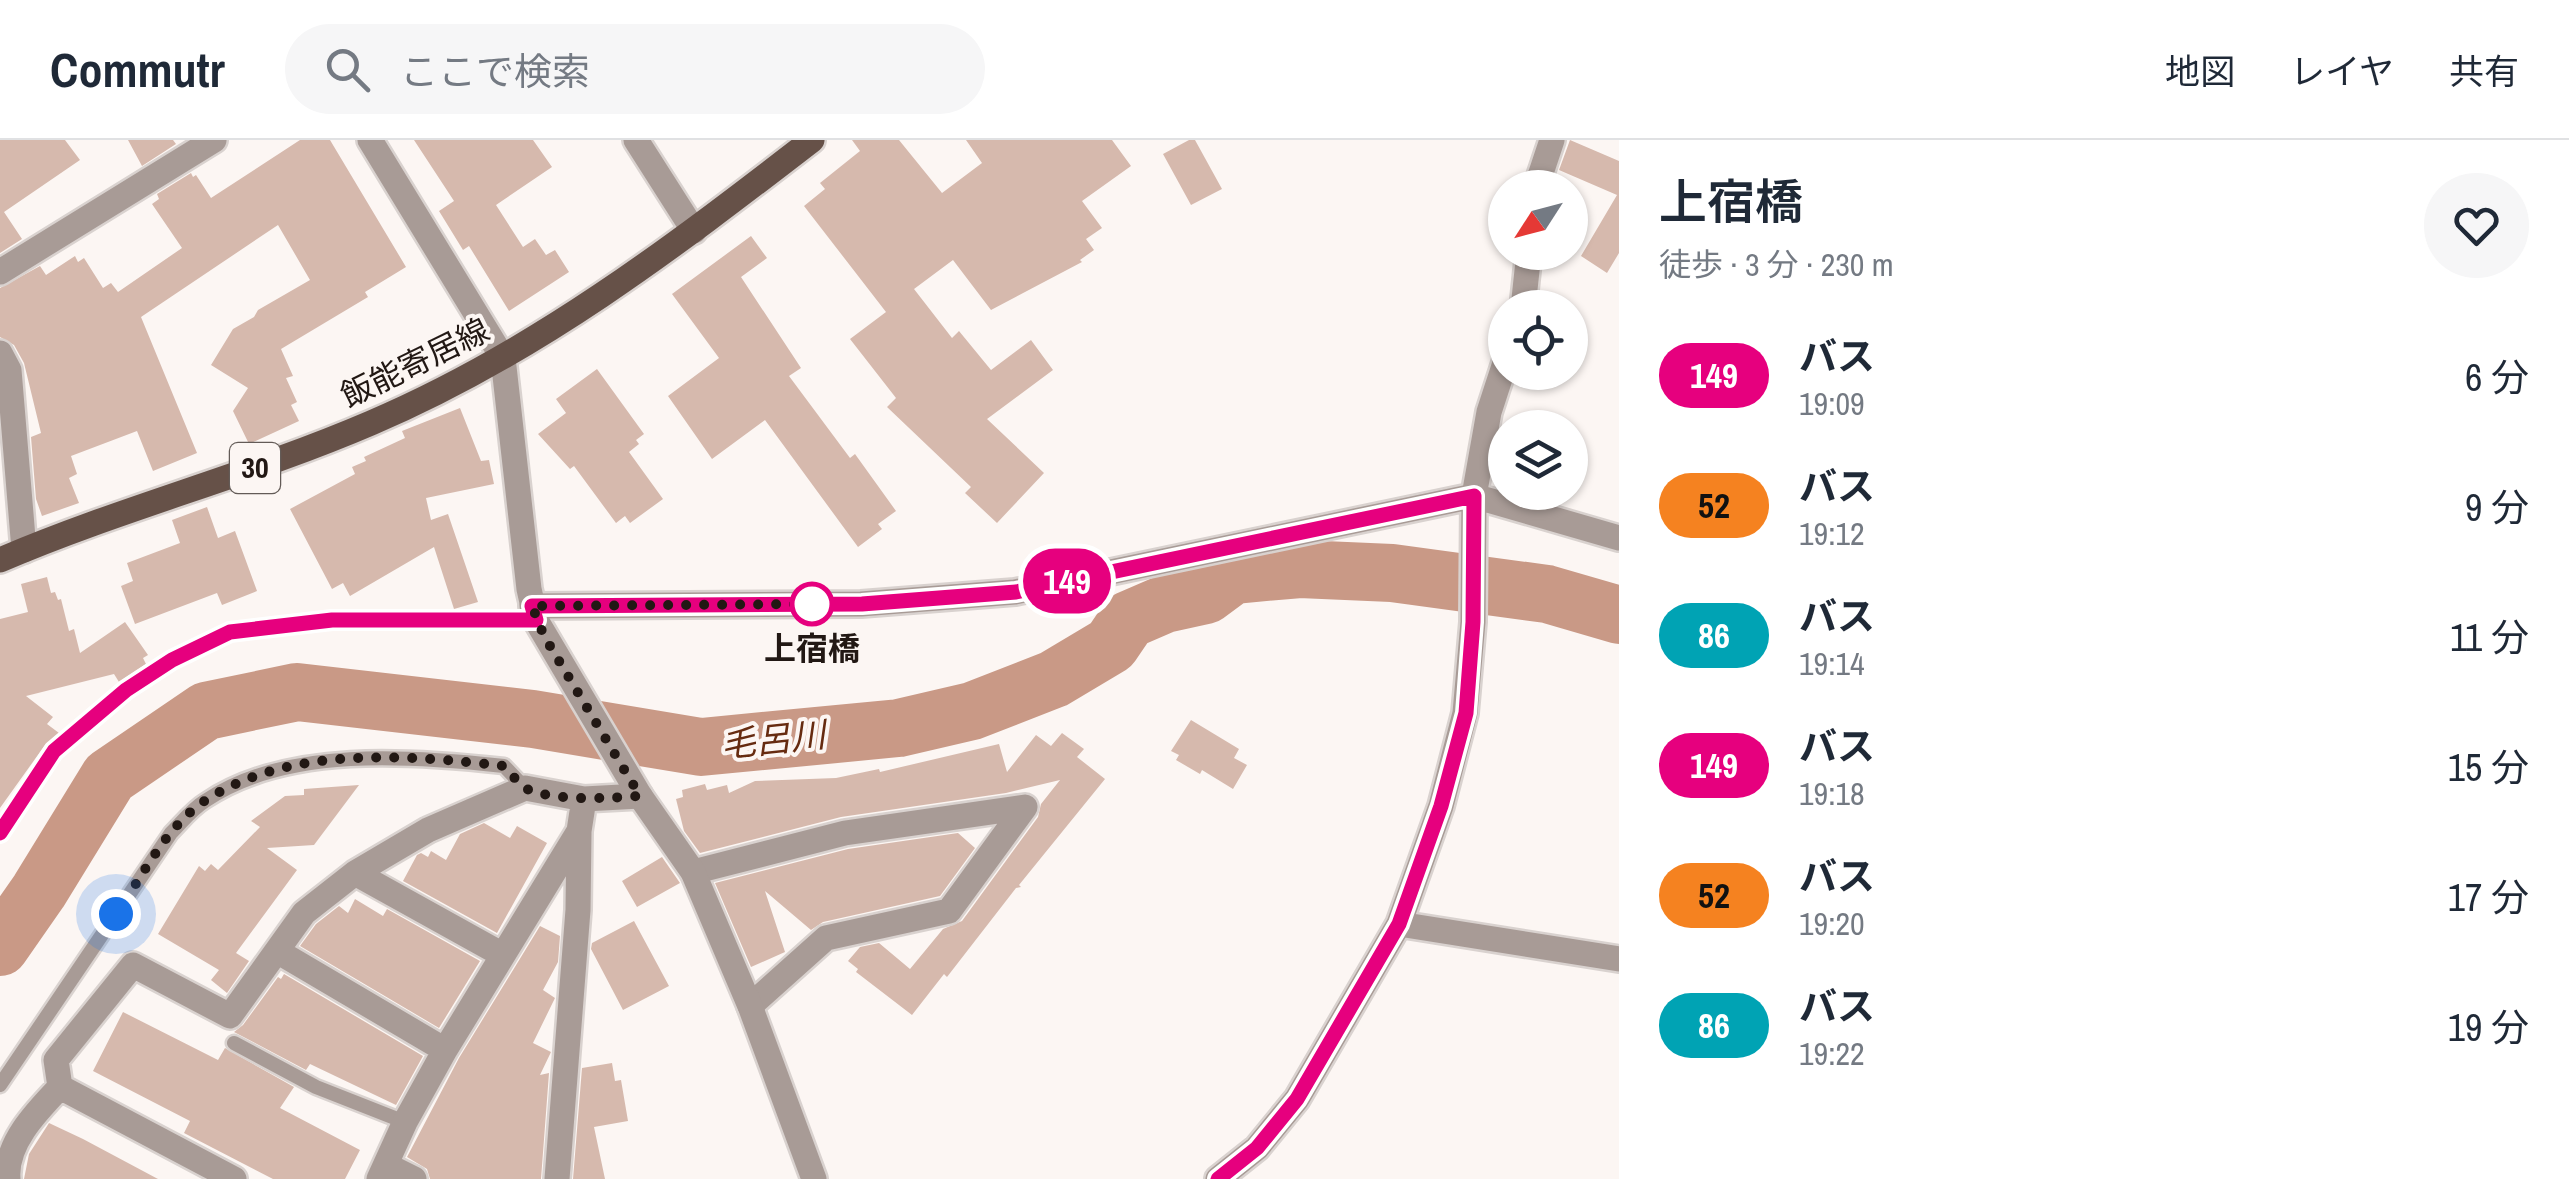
<!DOCTYPE html>
<html lang="ja">
<meta charset="utf-8">
<style>
:root{--surface:#fff;--page:#f6f6f7;--text:#1f2937;--muted:#747a83;--line:#e0e1e3}
body{margin:0;font-family:"Archivo Narrow","Noto Sans JP",sans-serif;background:var(--page);color:var(--text);height:100vh;display:flex;flex-direction:column;font-size:38px;white-space:nowrap}
*{box-sizing:border-box;margin:0}
p{font-size:32px;color:var(--muted)}
.icon{flex:none;width:55px;height:55px;fill:none;stroke:currentColor;stroke-width:2;stroke-linecap:round;stroke-linejoin:round}
.map{position:relative;flex:1;overflow:hidden}
.drawer{display:flex;flex-direction:column;background:var(--surface);width:950px}
.drawer>*{flex:none}
.badge{padding:0 20px;border-radius:32px;font-size:35px;line-height:65px}
.needle{width:65px;rotate:234deg}
.controls{position:absolute;left:1488px;top:30px;display:grid;gap:20px}
.controls a{display:grid;place-items:center;width:100px;height:100px;border-radius:50%;background:var(--surface);box-shadow:0 2px 8px #0004;font-size:50px}
.you{position:absolute;width:50px;height:50px;margin:-25px;border:8px solid #fff;border-radius:50%;background:#1a73e8;box-shadow:0 0 0 15px #1a73e833}
.map>.badge{position:absolute;translate:-50% -50%;box-shadow:0 0 0 5px #fff}
.round{display:grid;place-items:center;flex:none;width:105px;height:105px;border-radius:52px;background:var(--page)}
.head{display:flex;align-items:center;justify-content:space-between;height:170px;padding:0 40px}
h1{font-size:48px;font-weight:600;line-height:75px}
ul{padding:0;list-style:none}
li{display:flex;align-items:center;gap:30px;height:130px;padding:0 40px}
li div{flex:1}
li b{display:block;font-size:38px}
li em{font-style:normal}
li .badge{min-width:110px;font-weight:700;text-align:center}
header{display:flex;align-items:center;gap:60px;box-sizing:border-box;height:140px;padding:0 50px;background:var(--surface);border-bottom:2px solid var(--line)}
header strong{font-size:48px}
nav{display:flex;gap:55px;margin-inline-start:auto;font-size:35px}
.search{width:700px;height:90px;background:var(--page);display:flex;align-items:center;gap:25px;box-sizing:border-box;padding:0 35px;border-radius:55px;color:var(--muted);font-size:38px}
main{display:flex;flex:1;min-height:0}
.map>svg:first-child{display:block}
.lines{fill:none;stroke-linecap:round;stroke-linejoin:round}
.river{stroke:#c99986;stroke-width:58}
.building{fill:#d6b9ad}
.service-casing{stroke:#d9d2cf;stroke-width:19}
.minor-casing{stroke:#d9d2cf;stroke-width:30}
.tertiary-casing{stroke:#d9d2cf;stroke-width:30}
.primary-casing{stroke:#d9d2cf;stroke-width:30}
.service{stroke:#a89b96;stroke-width:14}
.minor{stroke:#a89b96;stroke-width:25}
.tertiary{stroke:#a89b96;stroke-width:25}
.primary{stroke:#665148;stroke-width:25}
.line-casing{stroke:#fff;stroke-width:22}
.line{stroke:#e6007e;stroke-width:15}
.walk{stroke:#221814;stroke-width:10;stroke-dasharray:0 18}
.stop-dot{fill:#fff;stroke:#e6007e;stroke-width:5}
.labels{text-anchor:middle;stroke-width:8;stroke-linejoin:round;paint-order:stroke}
.shield{fill:#fcf6f3;stroke:#635b57;stroke-width:2.5}
.shield-label{font-size:30px;font-weight:bold;fill:#221814}
.street-label{font-size:32px;fill:#221814;stroke:#fcf6f3}
.stop-label{font-size:32px;font-weight:bold;fill:#221814;stroke:#fcf6f3}
.water-label{font-size:35px;font-style:italic;fill:#662b10;stroke:#fcf6f3}
</style>
<header>
<strong>Commutr</strong>
<div class="search"><svg class="icon" aria-label="search" viewBox="0 0 24 24"><circle cx="10" cy="10" r="6"/><path d="M15 15l6 6"/></svg>ここで検索</div>
<nav><a>地図</a><a>レイヤ</a><a>共有</a></nav>
</header>
<main>
<div class="map">
<svg width="1619" height="1039" viewBox="0 0 1619 1039">
<rect width="100%" height="100%" fill="#fcf6f3"/>
<g class="lines">
<path class="river" d="M0,807l39,-56 70,-114 97,-66 91,-19 236,27 168,28 198,-19 73,-17 82,-32 57,-34 17,-25 37,-16 41,-9 27,-20 67,-6 92,4 155,21 72,21"/>
</g>
<path class="building" d="M0,0h65l15,20 -76,52 18,27 -22,14z
M128,0h45l3,4 -34,22z
M300,0h30l76,127 -41,25 3,5 -87,52 12,27 -7,2 11,24 -6,3 8,16 -50,23 -16,-33 15,-23 -37,-23 22,-36 21,-12 4,-7 52,-30 -32,-55 -137,92 56,136 -44,18 -16,-40 -66,25 6,18 -8,4 10,25 -37,13 -6,-17 -5,-62 10,-4 -17,-70 -10,-18 -14,-8v-49l40,-22 6,9 29,-19 3,6 6,-4 19,30 8,-5 7,9 64,-44 -30,-44 7,-5 -2,-5 34,-21 2,4 3,-2 15,23z
M414,0h119l19,27 -56,38 27,42 12,-8 11,16 9,-5 14,22 -60,39 -40,-65 -6,4 -24,-39 15,-10z
M852,0h47l43,53 40,-30 -16,-23h146l19,26 -49,35 20,27 -16,11 8,11 -14,10 2,2 -91,48 -38,-50 -39,29 38,49 7,-7 32,39 40,-30 22,30 -66,49 57,54 -47,50 -32,-30 6,-6 -84,-80 9,-9 -46,-59 36,-27 -82,-106 21,-17 -5,-6 40,-32z
M1189,0h6l27,49 -31,16 -28,-51z
M1570,0l49,21v92l-12,20 -26,-17 36,-61 -58,-25z
M751,96l16,22 -26,19 60,91 -12,8 61,82 5,-4 41,57 -18,13 4,5 -24,18 -93,-127 -53,39 -44,-63 51,-38 -47,-64z
M597,229l47,65 -8,6 3,4 -10,8 34,47 -33,24 -5,-7 -9,7 -42,-57 -4,3 -32,-35 28,-21 -10,-14z
M460,268l21,53 8,-1 5,24 -68,14 5,22 17,-6 30,88 -24,7 -20,-62 -84,49 -7,-13 -11,6 -42,-80 65,-35 -3,-7 14,-6 -2,-4 41,-19 -3,-7z
M207,367l11,31 17,-7 22,60 -35,14 -5,-12 -82,31 -14,-38 12,-5 -6,-18 53,-20 -8,-23z
M47,437l4,16 4,-1 3,8 3,-1 8,32 5,-2 6,24 45,-31 23,33 -5,3 3,6 -27,18 -5,-8 -88,22 27,21 -6,7 12,9 -14,12 -45,63v-189l28,-7 -7,-28z
M1191,580l48,29 -5,9 13,7 -14,24 -31,-19 -2,4 -24,-14 3,-5 -8,-4z
M1062,593l22,16 -7,8 28,22 -86,106 2,2 -5,1 -69,89 -3,-3 -32,41 -56,-43 2,-3 -10,-8 12,-14 19,-4 31,26 33,-40 19,-8 76,-104 3,-13 19,-24 -54,13 -165,24 -141,36 -16,-22 -8,-32 7,-2 -1,-7 23,-6 2,6 20,-5 2,8 26,-12 81,-3 43,-9 1,3 119,-28 8,28 29,-37 15,11z
M359,645l-45,60 -47,3 30,22 -61,83 13,8 -22,32 -16,-13 8,-10 -61,-36 41,-68 6,5 6,-7 7,6 42,-43 -9,-6 34,-25 19,-1v-6z
M484,683l26,15 7,-12 30,17 -50,90 -94,-52 14,-26 4,-2 7,4 3,-6 15,9 14,-26z
M958,693l17,15 -35,48 -117,26 -12,8 -46,-39 20,61 -34,15 -36,-84 133,-34z
M662,717l18,26 -43,24 -15,-26z
M355,759l28,17 4,-7 93,52 -41,67 -139,-82 16,-22 23,-18 9,7z
M634,781l35,65 -46,24 -32,-61 1,-6z
M540,786l20,10 -2,26 -15,28 12,8 -22,45 18,9 -11,23 9,-2 -8,106h-111l-3,-10 -20,-12 52,-99z
M284,834l139,82 -27,49 -86,-41 -4,6 -72,-38 9,-7 35,-48 3,2z
M123,872l95,48 7,-12 69,39 -14,21 80,42 -15,29h-72l-89,-46 6,-12 -97,-50z
M612,923l3,18 6,-1 7,41 -34,6 11,52h-32l9,-111z
M49,983l34,16 75,40h-134l5,-25z"/>
<g class="lines">
<g class="service-casing">
<path id="service" d="M0,693l54,-82 72,-61 45,-30 59,-28 102,-12h204
M234,903l82,44 89,35
M0,945l171,-252c11,-11 21,-24 34,-32 81,-55 207,-45 299,-35l21,22"/>
</g>
<g class="minor-casing">
<path id="minor" d="M636,0l58,91
M1536,48l16,-48
M0,132l214,-132
M1523,168l6,-56
M0,213l9,17 15,180
M532,466l329,-2 154,-12 459,-96 145,42
M693,732l152,-39 180,-26 -76,104 -123,27 -76,68
M355,733l146,81
M1399,784l220,35
M277,811l168,99
M60,947l174,92
M386,1025l28,14
M8,1039c-3,-35 28,-67 52,-92l-4,-27 77,-95 97,51 74,-103 51,-40 73,-43 97,-42 59,11 56,-3
M379,1039l26,-57 40,-72 134,-219 5,-32
M557,1039l21,-269 1,-79
M1218,1039l39,-31 40,-49 102,-175 42,-118 24,-93 8,-91 1,-126 15,-84 16,-49"/>
</g>
<g class="tertiary-casing">
<path id="tertiary" d="M370,0l133,218 26,231 7,31 104,176 53,76 57,134 64,173"/>
</g>
<g class="primary-casing">
<path id="primary" d="M0,420c121,-52 250,-85 371,-137 164,-70 301,-175 441,-283"/>
</g>
<use href="#service" class="service"/>
<use href="#minor" class="minor"/>
<use href="#tertiary" class="tertiary"/>
<use href="#primary" class="primary"/>
</g>
<g class="lines">
<g class="line-casing">
<path id="line" d="M0,693l54,-82 72,-61 46,-30 58,-28 102,-12h204l-4,-14 330,-2 154,-12 458,-96 -1,126 -7,91 -25,93 -42,118 -102,175 -40,49 -39,31"/>
</g>
<use href="#line" class="line"/>
<path class="walk" d="M116,774c27,-38 50,-88 90,-114 86,-55 202,-45 298,-34 7,7 15,19 23,23 30,13 81,9 113,7l-96,-160 -12,-30 293,-2h-13"/>
</g>
<circle class="stop-dot" cx="812" cy="464" r="20"/>
<g class="labels">
<rect class="shield" x="230" y="303" width="50" height="50" rx="8"/>
<g class="shield-label">
<text x="255" y="338">30</text>
</g>
<g class="street-label">
<text transform="translate(415 223) rotate(-26)" y="11">飯能寄居線</text>
</g>
<g class="stop-label">
<text x="812" y="520">上宿橋</text>
</g>
<g class="water-label">
<text transform="translate(773 600) rotate(-6)" y="12">毛呂川</text>
</g>
</g>
</svg>
<div class="controls">
<a><svg class="needle" viewBox="-14 -14 28 28"><path d="M0-13l5 13h-10z" fill="#e53935"/><path d="M0 13l5-13h-10z" fill="#747a83"/></svg></a>
<a><svg class="icon" aria-label="locate" viewBox="0 0 24 24"><circle cx="12" cy="12" r="6"/><path d="M12 2v4M12 18v4M2 12h4M18 12h4"/></svg></a>
<a><svg class="icon" aria-label="layers" viewBox="0 0 24 24"><path d="M12 4l9 5-9 5-9-5zM3 14l9 5 9-5"/></svg></a>
</div>
<div class="you" style="left:116px;top:774px"></div>
<b class="badge" style="left:1067px;top:441px;background:#e6007e;color:#fff">149</b>
</div>
<section class="drawer">
<div class="head"><div><h1>上宿橋</h1><p>徒歩 · 3 分 · 230 m</p></div><a class="round"><svg class="icon" aria-label="heart" viewBox="0 0 24 24"><path d="M12 20l-8-8c-3-5 5-10 8-4 3-6 11-1 8 4z"/></svg></a></div>
<ul>
<li><span class="badge" style="background:#e6007e;color:#fff">149</span><div><b>バス</b><p>19:09</p></div><em>6 分</em></li>
<li><span class="badge" style="background:#f58220;color:#111">52</span><div><b>バス</b><p>19:12</p></div><em>9 分</em></li>
<li><span class="badge" style="background:#00a3b4;color:#fff">86</span><div><b>バス</b><p>19:14</p></div><em>11 分</em></li>
<li><span class="badge" style="background:#e6007e;color:#fff">149</span><div><b>バス</b><p>19:18</p></div><em>15 分</em></li>
<li><span class="badge" style="background:#f58220;color:#111">52</span><div><b>バス</b><p>19:20</p></div><em>17 分</em></li>
<li><span class="badge" style="background:#00a3b4;color:#fff">86</span><div><b>バス</b><p>19:22</p></div><em>19 分</em></li>
</ul>
</section>
</main>
